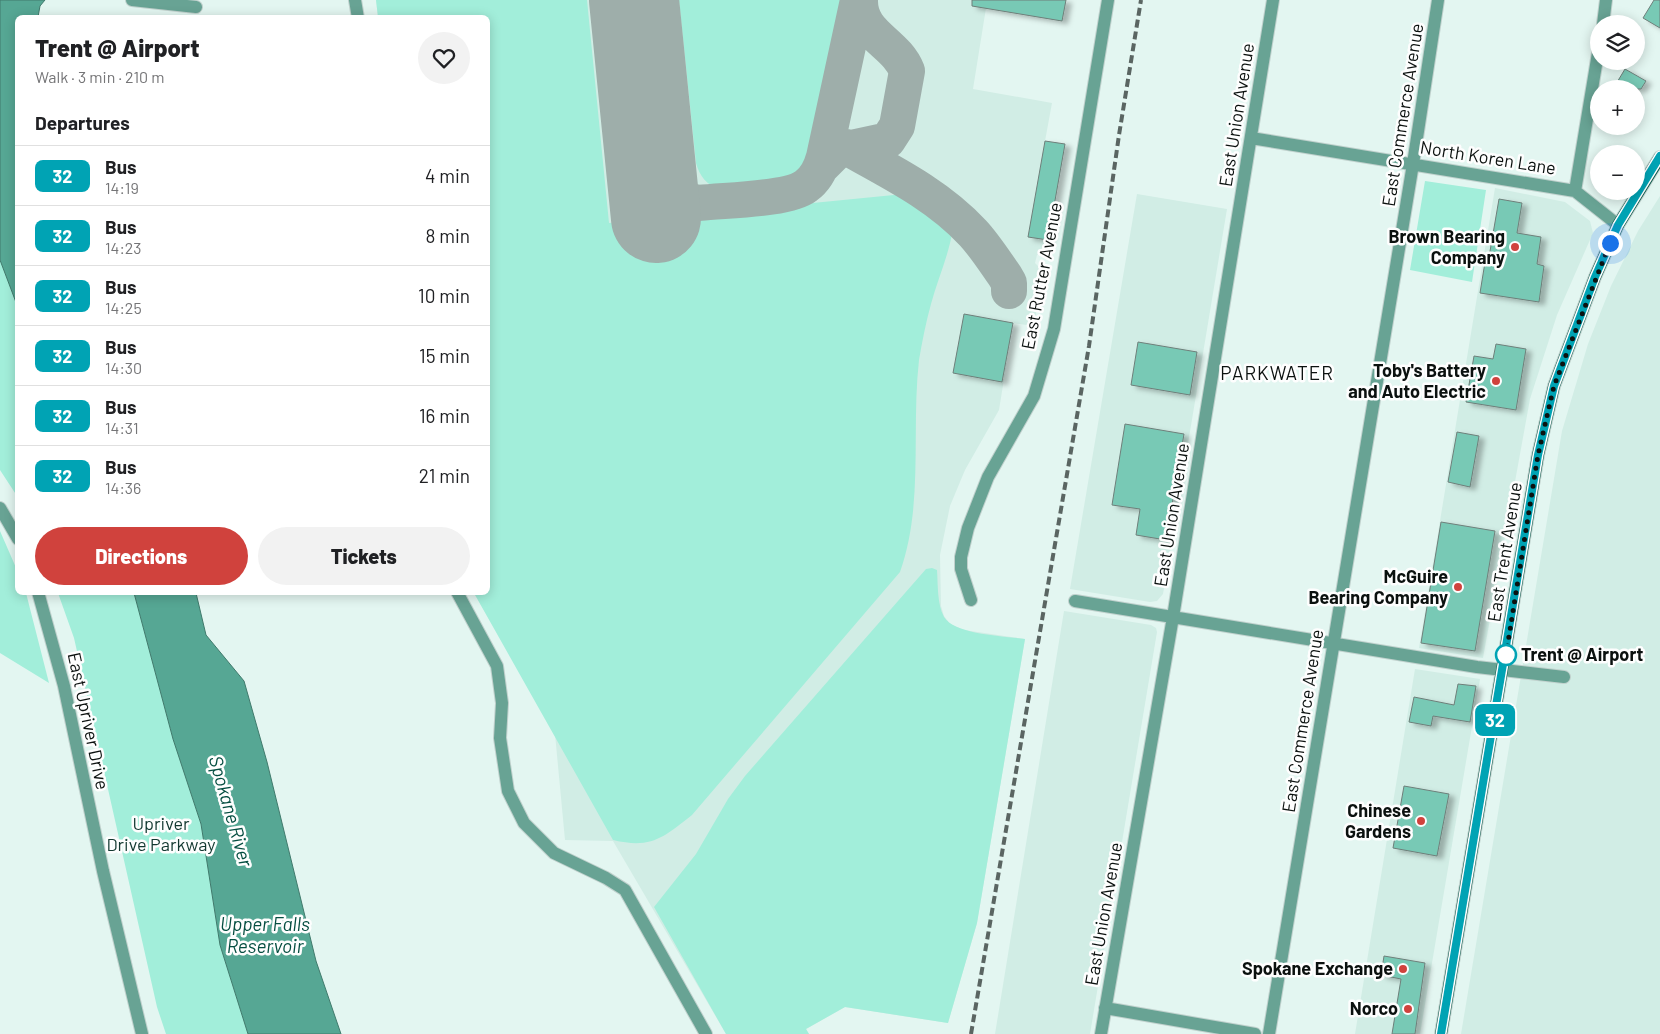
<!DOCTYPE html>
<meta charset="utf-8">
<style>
:root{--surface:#fff;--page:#f2f2f2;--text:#202124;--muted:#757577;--line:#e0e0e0;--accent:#d0423d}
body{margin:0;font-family:Barlow,sans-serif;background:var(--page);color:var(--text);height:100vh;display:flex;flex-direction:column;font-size:19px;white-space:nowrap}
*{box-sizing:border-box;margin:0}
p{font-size:16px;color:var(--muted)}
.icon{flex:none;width:28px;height:28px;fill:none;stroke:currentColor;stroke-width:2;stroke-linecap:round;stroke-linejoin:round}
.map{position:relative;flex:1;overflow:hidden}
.sheet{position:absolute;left:15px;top:15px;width:475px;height:580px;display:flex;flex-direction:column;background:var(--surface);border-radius:8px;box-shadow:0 2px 12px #0003}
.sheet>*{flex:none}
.badge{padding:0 10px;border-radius:8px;font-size:18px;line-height:32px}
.buttons{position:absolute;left:1590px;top:15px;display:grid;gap:10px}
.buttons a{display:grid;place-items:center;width:55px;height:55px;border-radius:50%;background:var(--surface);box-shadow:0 2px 12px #0003;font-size:25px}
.you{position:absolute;width:25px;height:25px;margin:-12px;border:4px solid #fff;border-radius:50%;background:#1a73e8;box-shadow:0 0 0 8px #1a73e833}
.map>.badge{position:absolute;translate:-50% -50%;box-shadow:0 0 0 2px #fff}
h2{padding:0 20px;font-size:19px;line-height:45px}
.round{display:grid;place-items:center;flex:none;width:52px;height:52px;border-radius:26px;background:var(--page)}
.headline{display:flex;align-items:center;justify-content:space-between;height:85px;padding:0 20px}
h1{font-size:24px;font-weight:800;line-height:38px}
.action{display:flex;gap:10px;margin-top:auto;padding:10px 20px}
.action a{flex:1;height:58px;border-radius:30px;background:var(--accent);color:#fff;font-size:20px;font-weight:800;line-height:58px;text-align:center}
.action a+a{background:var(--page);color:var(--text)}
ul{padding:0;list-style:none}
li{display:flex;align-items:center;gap:15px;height:60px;padding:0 20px;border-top:1px solid var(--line)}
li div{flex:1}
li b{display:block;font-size:19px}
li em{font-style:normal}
li .badge{min-width:55px;font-weight:700;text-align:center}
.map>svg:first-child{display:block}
.built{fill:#d1ede5}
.green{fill:#a2eeda}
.water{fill:#56a794;stroke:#407a6c}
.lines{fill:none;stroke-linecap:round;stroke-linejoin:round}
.taxiway{stroke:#9eaeaa;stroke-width:36}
.runway{stroke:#9eaeaa;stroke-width:90}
.building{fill:#78c9b5;stroke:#6e7f7a;filter:url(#shadow)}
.minor-casing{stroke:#c0d1cd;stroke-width:14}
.tertiary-casing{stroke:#c0d1cd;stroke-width:14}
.primary-casing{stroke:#c0d1cd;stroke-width:14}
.minor{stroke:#68a394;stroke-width:12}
.tertiary{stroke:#68a394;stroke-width:12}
.primary{stroke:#09584a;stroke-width:12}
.rail{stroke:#5a6562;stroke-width:4;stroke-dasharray:8 4;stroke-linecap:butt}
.line-casing{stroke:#fff;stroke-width:11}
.line{stroke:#00a3b4;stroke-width:8}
.walk{stroke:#0b110f;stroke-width:5;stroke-dasharray:0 9}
.poi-dot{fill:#d0423d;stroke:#fefefe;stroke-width:2}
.stop-dot{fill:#fff;stroke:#00a3b4;stroke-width:2.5}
.labels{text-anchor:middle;stroke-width:5;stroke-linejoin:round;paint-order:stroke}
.street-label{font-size:18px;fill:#0b110f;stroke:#fefefe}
.poi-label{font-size:18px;font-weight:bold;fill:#0b110f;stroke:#fefefe;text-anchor:end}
.stop-label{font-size:18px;font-weight:bold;fill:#0b110f;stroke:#fefefe;text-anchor:start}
.park-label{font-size:18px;fill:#123830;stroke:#fefefe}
.neighbourhood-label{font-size:19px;letter-spacing:1px;fill:#0b110f;stroke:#fefefe}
.water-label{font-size:19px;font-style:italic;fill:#054e41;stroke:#fefefe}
</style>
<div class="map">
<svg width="1660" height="1034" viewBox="0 0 1660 1034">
<defs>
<filter id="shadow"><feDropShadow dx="5.5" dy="3" stdDeviation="2.5" flood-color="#0004"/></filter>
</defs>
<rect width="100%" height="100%" fill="#e3f6f1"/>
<path class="built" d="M376,0h690l-4,21 -76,-13 -13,81 79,14 -7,38 20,3 -19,108 -9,3 -2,8 8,8 -9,55 -21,-3 -14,87 -34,60 -15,36 -10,49 1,51 3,10 6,8 14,6 61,9 -48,284 -29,100 -103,-16 -39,22 3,5h-83l-113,-193 -48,-1 -10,-106 -81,-141 14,-1v-574l-110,-1z
M1495,188l70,14 25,19 3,12 -36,82 -27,84 -47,259 -64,-10z
M1137,194l90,15 -64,385 -6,7 -7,1 -80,-13z
M1660,196v838h-199l101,-603 26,-87 23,-58 27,-55z
M1064,611l87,14 5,3 1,4 -67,402h-95z
M1415,669l65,10 -60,355h-65z"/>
<path class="green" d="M376,0h211l22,223 295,-29 25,14 24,20c-4,27 -15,50 -22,76 -5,18 -9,38 -12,56 -8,71 5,144 -19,212l-208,243c-29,23 -41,34 -79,25l-139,-247 14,-1v-574l-110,-1z
M679,0h169l-35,163 -10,15 -9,5 -74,7c-14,-6 -20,-13 -24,-27z
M1425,181l61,9 -14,92 -62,-12z
M0,260l17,45v191l-17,-26z
M0,531l17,39 1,22 8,1 23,90 -49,-30z
M932,568l5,2c1,14 0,34 7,47 11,18 61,19 81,22l-48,284 -29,100 -103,-16 -39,22 3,5h-83l-72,-127 42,-53 32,-55 17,-23 181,-207z
M58,593h76l39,146 28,85 19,121 28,89h-82l-9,-27 -83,-369z"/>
<path class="water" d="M0,0h45l-5,6 -2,11 -20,1 -1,287 -17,-45z
M134,593h62l10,42 38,46 23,81 49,199 25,73h-93l-28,-89 -19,-121 -28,-85z"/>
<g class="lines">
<path class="taxiway" d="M846,147c45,25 92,48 127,86 12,13 22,29 32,43l4,7v8
M821,167l16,-16 51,-11 9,-14 10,-55c-11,-29 -48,-36 -47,-71
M651,168c12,18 27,32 49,35 24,-3 88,-3 106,-17 10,-7 15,-18 18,-29l34,-157"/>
<path class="runway" d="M634,0l22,218"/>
</g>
<path class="building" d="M972,0h94l-4,21 -90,-15z
M1654,0h6v28l-17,-10z
M1625,69l21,12 -5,8h-28z
M1045,141l20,3 -17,96 -20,-3z
M1499,199l23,4 -5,30 24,4 -4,27 7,2 -5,36 -59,-9 6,-37 3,1z
M964,314l49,9 -11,59 -49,-9z
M1138,342l59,10 -7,43 -59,-10z
M1496,344l30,5 -10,61 -50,-8 8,-46 19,3z
M1125,424l59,10 -18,106 -30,-5 4,-26 -28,-4z
M1457,432l22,4 -9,51 -22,-5z
M1441,522l54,9 -20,120 -54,-8z
M1458,684l18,2 -6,36 -37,-6 -2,10 -22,-4 5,-25 40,8z
M1404,786l45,8 -12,62 -44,-8z
M1384,956l41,7 -10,71h-23l9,-55 -20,-4z"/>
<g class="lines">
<g class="minor-casing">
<path id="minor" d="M132,0l64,7
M355,0l3,18
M1603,24l3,-24
M1251,138l324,53 43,34
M1575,191l24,-144
M457,592l40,74 5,37 -2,35 8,53 16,32 30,30 52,25 19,12 81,144
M971,600l-10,-31v-12l7,-29 20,-51 46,-81 20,-67 54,-329
M1075,601l402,66 87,10
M1105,1008l150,26
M1101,1034l72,-417 100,-617
M1269,1034l144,-870 25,-164"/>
</g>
<g class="tertiary-casing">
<path id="tertiary" d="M0,508l18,31
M38,592l26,94 39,185 39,163"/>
</g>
<g class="primary-casing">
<path id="primary" d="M1441,1034l97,-579 16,-69 41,-109 23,-52 42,-68"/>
</g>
<use href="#minor" class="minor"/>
<use href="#tertiary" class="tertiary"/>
<use href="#primary" class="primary"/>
<path class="rail" d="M971,1034l118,-688 30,-211 22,-135"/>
</g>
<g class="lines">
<g class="line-casing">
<path id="line" d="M1441,1034l97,-579 16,-69 41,-109 23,-52 42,-69"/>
</g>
<use href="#line" class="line"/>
<path class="walk" d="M1506,655l32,-200 16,-69 56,-143"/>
</g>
<g class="poi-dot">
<circle cx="1515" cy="247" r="5"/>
<circle cx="1496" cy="381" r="5"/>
<circle cx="1458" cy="587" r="5"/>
<circle cx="1421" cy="821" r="5"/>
<circle cx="1403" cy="969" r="5"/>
<circle cx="1408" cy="1009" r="5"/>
</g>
<circle class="stop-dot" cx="1506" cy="655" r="10"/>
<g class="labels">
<g class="street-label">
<text transform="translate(1237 115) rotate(-81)" y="6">East Union Avenue</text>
<text transform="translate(1403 115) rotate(-81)" y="6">East Commerce Avenue</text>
<text transform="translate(1488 158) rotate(9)" y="6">North Koren Lane</text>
<text transform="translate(1042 276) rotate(-79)" y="6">East Rutter Avenue</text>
<text transform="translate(1172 515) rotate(-81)" y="6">East Union Avenue</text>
<text transform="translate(1505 552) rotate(-81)" y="6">East Trent Avenue</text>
<text transform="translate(88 721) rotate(78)" y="6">East Upriver Drive</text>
<text transform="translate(1303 721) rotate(-81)" y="6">East Commerce Avenue</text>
<text transform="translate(1104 914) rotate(-80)" y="6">East Union Avenue</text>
</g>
<g class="poi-label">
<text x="1505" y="243">Brown Bearing<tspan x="1505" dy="21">Company</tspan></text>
<text x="1486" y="377">Toby's Battery<tspan x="1486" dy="21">and Auto Electric</tspan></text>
<text x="1448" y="583">McGuire<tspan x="1448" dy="21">Bearing Company</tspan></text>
<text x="1411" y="817">Chinese<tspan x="1411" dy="21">Gardens</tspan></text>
<text x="1393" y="975">Spokane Exchange</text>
<text x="1398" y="1015">Norco</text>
</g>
<g class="stop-label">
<text x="1521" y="661">Trent @ Airport</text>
</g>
<g class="park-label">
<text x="161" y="830">Upriver<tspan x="161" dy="21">Drive Parkway</tspan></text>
</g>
<g class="neighbourhood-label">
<text x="1277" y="380">PARKWATER</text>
</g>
<g class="water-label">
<text transform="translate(231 811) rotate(74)" y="7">Spokane River</text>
<text x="265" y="931">Upper Falls<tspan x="265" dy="22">Reservoir</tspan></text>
</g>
</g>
</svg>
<div class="buttons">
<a><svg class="icon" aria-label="layers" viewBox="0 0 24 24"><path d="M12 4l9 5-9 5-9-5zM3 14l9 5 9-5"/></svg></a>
<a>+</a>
<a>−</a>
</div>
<div class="you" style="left:1610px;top:243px"></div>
<b class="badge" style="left:1495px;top:720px;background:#00a3b4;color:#fff">32</b>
<section class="sheet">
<div class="headline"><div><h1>Trent @ Airport</h1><p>Walk · 3 min · 210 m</p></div><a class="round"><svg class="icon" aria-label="heart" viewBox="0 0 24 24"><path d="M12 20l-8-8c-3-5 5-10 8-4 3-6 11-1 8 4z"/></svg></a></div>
<h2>Departures</h2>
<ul>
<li><span class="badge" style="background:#00a3b4;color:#fff">32</span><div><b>Bus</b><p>14:19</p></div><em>4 min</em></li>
<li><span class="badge" style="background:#00a3b4;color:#fff">32</span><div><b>Bus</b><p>14:23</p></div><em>8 min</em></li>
<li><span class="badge" style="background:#00a3b4;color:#fff">32</span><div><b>Bus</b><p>14:25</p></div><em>10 min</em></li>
<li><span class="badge" style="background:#00a3b4;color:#fff">32</span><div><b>Bus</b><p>14:30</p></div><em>15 min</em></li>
<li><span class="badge" style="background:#00a3b4;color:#fff">32</span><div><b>Bus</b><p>14:31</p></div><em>16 min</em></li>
<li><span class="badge" style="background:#00a3b4;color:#fff">32</span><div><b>Bus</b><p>14:36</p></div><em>21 min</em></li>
</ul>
<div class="action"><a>Directions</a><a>Tickets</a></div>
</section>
</div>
